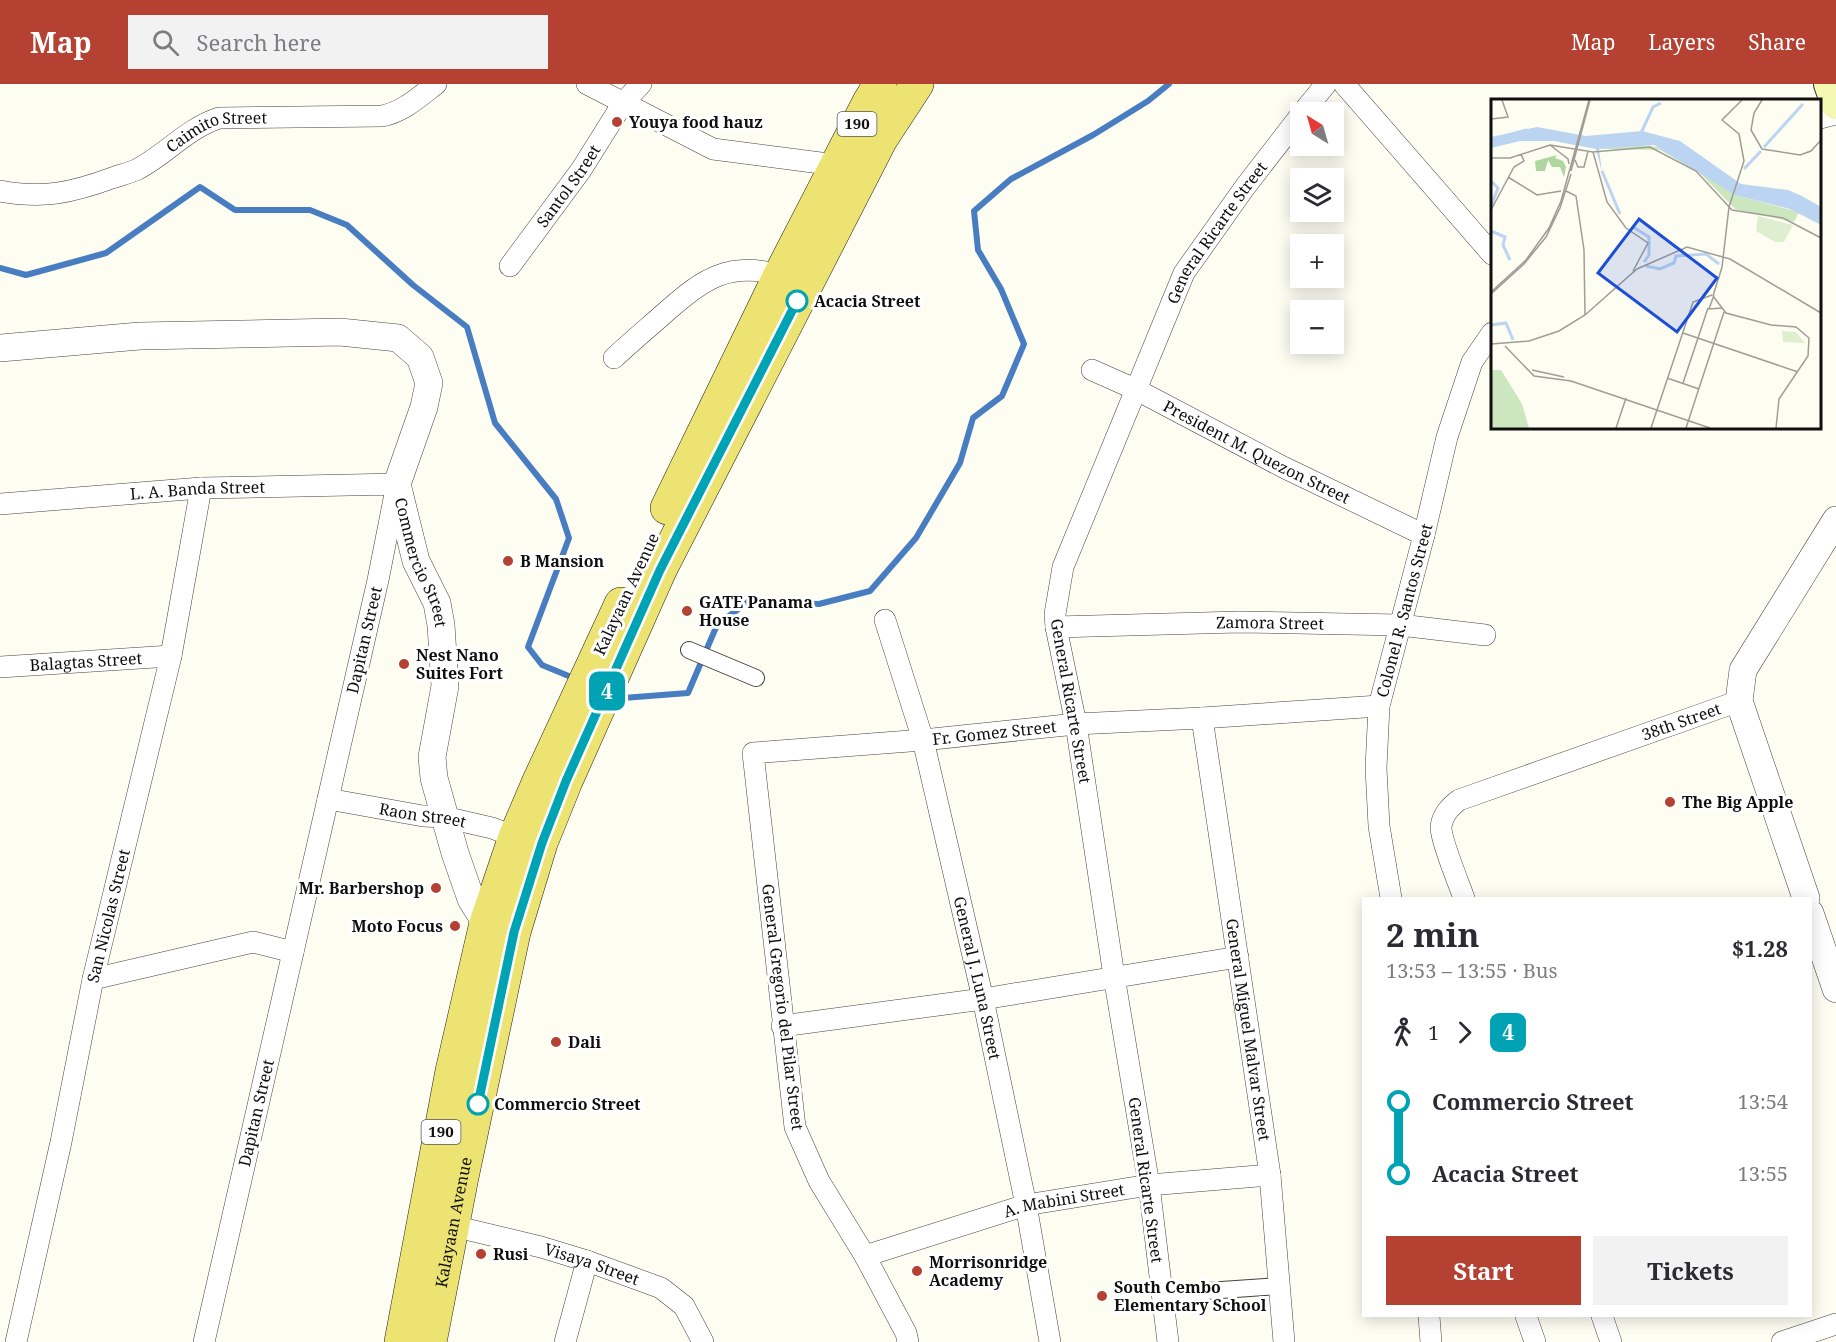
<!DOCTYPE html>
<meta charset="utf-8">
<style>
:root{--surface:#fff;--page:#f2f2f3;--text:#2b2b33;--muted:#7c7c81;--accent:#b44132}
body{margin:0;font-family:"Noto Serif",serif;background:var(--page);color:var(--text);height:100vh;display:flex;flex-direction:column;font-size:22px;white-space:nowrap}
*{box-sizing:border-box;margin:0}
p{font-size:20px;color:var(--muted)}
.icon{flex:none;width:33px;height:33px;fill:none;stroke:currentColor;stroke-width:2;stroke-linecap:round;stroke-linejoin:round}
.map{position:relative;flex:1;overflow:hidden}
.drawer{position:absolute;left:1362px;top:813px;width:450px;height:420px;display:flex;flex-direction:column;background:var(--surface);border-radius:0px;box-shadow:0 3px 15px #0003}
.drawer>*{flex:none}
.badge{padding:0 12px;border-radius:9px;font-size:21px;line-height:39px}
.needle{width:39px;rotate:323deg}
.fabs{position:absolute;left:1290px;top:18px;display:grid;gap:12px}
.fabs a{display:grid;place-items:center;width:54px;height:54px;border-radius:0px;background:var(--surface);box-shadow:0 3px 15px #0003;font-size:30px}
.map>.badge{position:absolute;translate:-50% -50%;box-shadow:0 0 0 3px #fff}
.legs{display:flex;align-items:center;gap:9px;height:66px;padding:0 24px;font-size:20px}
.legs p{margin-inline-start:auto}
.overview{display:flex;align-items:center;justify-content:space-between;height:102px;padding:0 24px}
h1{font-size:33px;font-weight:700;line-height:45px}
.primary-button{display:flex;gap:12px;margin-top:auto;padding:12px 24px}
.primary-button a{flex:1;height:69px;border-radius:0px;background:var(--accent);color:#fff;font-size:24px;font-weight:700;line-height:69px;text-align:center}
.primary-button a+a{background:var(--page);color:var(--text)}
ul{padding:0 24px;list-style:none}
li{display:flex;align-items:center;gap:21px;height:72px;font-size:22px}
li i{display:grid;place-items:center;width:9px;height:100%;margin:0 8px;background:currentColor}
li i::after{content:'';width:15px;height:15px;margin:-8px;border:4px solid;border-radius:50%;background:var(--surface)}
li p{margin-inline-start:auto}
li:first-child i{background:linear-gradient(#0000 50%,currentColor 0)}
li:last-child i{background:linear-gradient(currentColor 50%,#0000 0)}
header{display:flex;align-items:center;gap:36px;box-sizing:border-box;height:84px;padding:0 30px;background:var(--accent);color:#fff}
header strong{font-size:28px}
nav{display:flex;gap:33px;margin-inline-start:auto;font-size:21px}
.search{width:420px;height:54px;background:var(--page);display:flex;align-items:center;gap:15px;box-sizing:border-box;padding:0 21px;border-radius:0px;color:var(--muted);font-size:22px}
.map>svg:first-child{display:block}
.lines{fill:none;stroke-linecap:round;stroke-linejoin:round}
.stream{stroke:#487dc2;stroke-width:6}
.pedestrian-casing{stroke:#424242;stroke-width:18}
.minor-casing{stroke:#424242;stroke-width:22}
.tertiary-casing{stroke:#424242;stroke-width:28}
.secondary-casing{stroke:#313131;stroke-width:32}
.primary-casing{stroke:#202020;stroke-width:34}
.pedestrian{stroke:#fff;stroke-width:16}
.minor{stroke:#fff;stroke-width:21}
.tertiary{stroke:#fff;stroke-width:27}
.secondary{stroke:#f5f8b3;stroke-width:30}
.primary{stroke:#ede373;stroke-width:33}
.line-1-casing{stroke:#fff;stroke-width:14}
.line-1{stroke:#00a3b4;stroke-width:9}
.poi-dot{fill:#b44132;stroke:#fff;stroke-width:2}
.stop-1-dot{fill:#fff;stroke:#00a3b4;stroke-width:3}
.labels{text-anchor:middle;stroke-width:6;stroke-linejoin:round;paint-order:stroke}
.shield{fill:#fff;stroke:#575757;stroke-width:1.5}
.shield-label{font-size:15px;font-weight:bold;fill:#0f0f0f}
.poi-label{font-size:16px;font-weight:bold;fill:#0f0f0f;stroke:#fff;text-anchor:start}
.street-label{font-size:16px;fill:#0f0f0f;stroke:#fff}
.stop-label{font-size:16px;font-weight:bold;fill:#0f0f0f;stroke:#fff;text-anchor:start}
.inset-river{fill:none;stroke:#bbd4f1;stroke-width:3}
.inset-road{fill:none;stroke:#9e9e97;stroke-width:1.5}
.view{fill:#1d4ed8;fill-opacity:0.15;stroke:#1d4ed8;stroke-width:3}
.inset-edge{fill:none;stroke:#0f0f0f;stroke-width:3}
</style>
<header>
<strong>Map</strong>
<div class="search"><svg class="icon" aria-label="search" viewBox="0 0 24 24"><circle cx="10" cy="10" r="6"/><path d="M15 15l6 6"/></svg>Search here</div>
<nav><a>Map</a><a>Layers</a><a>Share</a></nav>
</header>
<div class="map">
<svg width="1836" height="1258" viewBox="0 0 1836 1258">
<rect width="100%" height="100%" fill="#fefdf2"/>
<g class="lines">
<path class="stream" d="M0,184l26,7 80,-22 94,-66 35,23h75l37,15 66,60 54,42 28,96 61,76 13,39 -41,109 14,18 34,14
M614,610l9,4 65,-5 29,-68 32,-24 70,3 51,-13 46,-53 44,-75 13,-45 29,-22 22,-52 -23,-55 -23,-39 -4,-39 37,-32 82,-44 55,-34 21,-17"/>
<g class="pedestrian-casing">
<path id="pedestrian" d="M689,566l67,28
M1163,1210l116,-8"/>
</g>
<g class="minor-casing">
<g id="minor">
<path d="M587,0l126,65 123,16"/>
<path d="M1344,0l148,170"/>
<path d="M1303,28l23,-28"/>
<path d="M1820,34l16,-4"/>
<path id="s1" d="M0,107c43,8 71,2 112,-13 8,-3 18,-5 26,-9 28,-15 50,-41 81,-51l163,-2c21,-4 37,-19 54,-32"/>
<path id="s2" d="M510,182l71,-96 42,-67 18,-19"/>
<path d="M614,274c17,-16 35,-31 53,-47 36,-32 62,-50 113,-36"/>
<path id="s3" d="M1092,286l45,20 146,77 141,68"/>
<path id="s4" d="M0,420l201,-16 196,-4 -19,96 -174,762"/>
<path id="s5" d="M885,536l38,120 60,259 43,206 24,137"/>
<path id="s6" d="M1056,543l183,-5 161,3 85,10"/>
<path id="s7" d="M0,583l171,-11"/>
<path id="s8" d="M1202,634l68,457 14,167"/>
<path id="s9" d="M328,715l95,17 21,1 48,11 23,9"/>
<path id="s10" d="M1391,814l-12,-72 -3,-58 3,-62 45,-171 23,-98 25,-75 20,-29"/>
<path id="s11" d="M1464,814c-5,-14 -24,-60 -23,-72 2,-12 9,-19 18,-26l280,-99"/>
<path d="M93,895l160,-37 40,10"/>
<path d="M782,942l201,-27 255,-42"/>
<path id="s12" d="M453,1142l88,21 46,14 74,27 23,18 19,36"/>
<path id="s13" d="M865,1172l161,-51 123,-20 121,-10"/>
<path d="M1429,1232l2,26"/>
<path d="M1526,1232l9,26"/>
<path d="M1602,1232l9,26"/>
<path id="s14" d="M16,1258l45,-200 32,-163 78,-323 30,-168"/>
<path d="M565,1258l22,-81"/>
<path id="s15" d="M908,1258l-2,-9 -41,-77 -46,-75 -24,-54 -42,-374 170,-13 153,-16 126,-6 177,-12"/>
<path id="s16" d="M1168,1258l-19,-157 -35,-209 -38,-252 -20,-97 -1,-13 8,-47 121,-294 61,-86 55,-71"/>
<path d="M1782,1258l54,-18"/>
</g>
</g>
<g class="tertiary-casing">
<g id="tertiary">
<path id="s17" d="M0,264l140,-12 200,-4 58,6 22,19 9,26 -5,24 -27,77 19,77 21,42 4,22 4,61 -13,71 2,21 21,75 16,46 15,24 14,4"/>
<path d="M1806,814l-67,-197 4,-31 93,-150"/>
<path d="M1810,829l26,76"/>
</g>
</g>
<g class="secondary-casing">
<path id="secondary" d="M1829,0l7,20"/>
</g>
<g class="primary-casing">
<g id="primary">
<path d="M667,424l113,-233 89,-173 11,-18"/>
<path d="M401,1258l51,-271 34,-148 29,-86 24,-56 82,-177"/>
<path id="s18" d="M430,1258l32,-165 52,-245 27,-89 25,-62 94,-211 221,-431 36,-55"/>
</g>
</g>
<use href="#pedestrian" class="pedestrian"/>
<use href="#minor" class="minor"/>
<use href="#tertiary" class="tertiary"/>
<use href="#secondary" class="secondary"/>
<use href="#primary" class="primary"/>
</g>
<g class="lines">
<g class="line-1-casing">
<path id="line-1" d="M478,1020l36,-172 28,-89 24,-62 94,-211 137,-269"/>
</g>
<use href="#line-1" class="line-1"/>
</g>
<g class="poi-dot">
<circle cx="617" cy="38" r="6"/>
<circle cx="508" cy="477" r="6"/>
<circle cx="687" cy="527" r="6"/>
<circle cx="404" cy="580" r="6"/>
<circle cx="1670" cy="718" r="6"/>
<circle cx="436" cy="804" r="6"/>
<circle cx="455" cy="842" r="6"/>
<circle cx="556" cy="958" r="6"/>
<circle cx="481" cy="1170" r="6"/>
<circle cx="917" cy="1187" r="6"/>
<circle cx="1102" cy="1212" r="6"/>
</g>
<g class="stop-1-dot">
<circle cx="797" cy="217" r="10"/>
<circle cx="478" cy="1020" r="10"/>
</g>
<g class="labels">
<g class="shield">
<rect x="837.5" y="28" width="39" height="24" rx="4.5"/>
<rect x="421.5" y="1036" width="39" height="24" rx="4.5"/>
</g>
<g class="shield-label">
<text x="857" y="45">190</text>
<text x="441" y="1053">190</text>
</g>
<g class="poi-label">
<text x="629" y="44">Youya food hauz</text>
<text x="520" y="483">B Mansion</text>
<text x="699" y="524">GATE Panama<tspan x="699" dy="18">House</tspan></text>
<text x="416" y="577">Nest Nano<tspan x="416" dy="18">Suites Fort</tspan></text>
<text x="1682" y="724">The Big Apple</text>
<text x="424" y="810" text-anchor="end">Mr. Barbershop</text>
<text x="443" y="848" text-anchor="end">Moto Focus</text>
<text x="568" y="964">Dali</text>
<text x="493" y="1176">Rusi</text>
<text x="929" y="1184">Morrisonridge<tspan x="929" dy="18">Academy</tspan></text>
<text x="1114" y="1209">South Cembo<tspan x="1114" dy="18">Elementary School</tspan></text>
</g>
<g class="street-label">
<text dy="6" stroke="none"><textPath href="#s1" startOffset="232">Caimito Street</textPath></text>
<text dy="6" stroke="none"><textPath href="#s2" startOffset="99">Santol Street</textPath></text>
<text dy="6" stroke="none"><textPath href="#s16" startOffset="1154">General Ricarte Street</textPath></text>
<text dy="6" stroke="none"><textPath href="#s3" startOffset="184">President M. Quezon Street</textPath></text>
<text dy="6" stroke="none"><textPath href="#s4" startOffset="198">L. A. Banda Street</textPath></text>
<text dy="6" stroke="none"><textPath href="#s17" startOffset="644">Commercio Street</textPath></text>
<text transform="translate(626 510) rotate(-65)" y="6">Kalayaan Avenue</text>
<text dy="6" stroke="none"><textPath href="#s10" startOffset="292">Colonel R. Santos Street</textPath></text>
<text dy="6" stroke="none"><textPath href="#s6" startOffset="214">Zamora Street</textPath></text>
<text transform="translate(364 556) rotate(-77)" y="6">Dapitan Street</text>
<text dy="6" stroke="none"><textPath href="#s7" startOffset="86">Balagtas Street</textPath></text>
<text transform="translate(1071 617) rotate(80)" y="6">General Ricarte Street</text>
<text dy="6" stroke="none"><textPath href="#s11" startOffset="344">38th Street</textPath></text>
<text dy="6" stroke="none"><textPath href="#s15" startOffset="862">Fr. Gomez Street</textPath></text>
<text dy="6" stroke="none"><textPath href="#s9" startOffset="96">Raon Street</textPath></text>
<text dy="6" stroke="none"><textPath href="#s14" startOffset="436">San Nicolas Street</textPath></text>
<text dy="6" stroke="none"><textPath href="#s5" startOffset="370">General J. Luna Street</textPath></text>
<text transform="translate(783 923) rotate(83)" y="6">General Gregorio del Pilar Street</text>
<text dy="6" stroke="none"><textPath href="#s8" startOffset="315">General Miguel Malvar Street</textPath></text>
<text transform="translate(256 1029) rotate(-77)" y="6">Dapitan Street</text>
<text transform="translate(1146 1096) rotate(82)" y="6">General Ricarte Street</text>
<text dy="6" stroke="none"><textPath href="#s13" startOffset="207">A. Mabini Street</textPath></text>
<text dy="6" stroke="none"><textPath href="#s18" startOffset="122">Kalayaan Avenue</textPath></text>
<text dy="6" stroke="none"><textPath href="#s12" startOffset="144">Visaya Street</textPath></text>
</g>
<g class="stop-label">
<text x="814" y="223">Acacia Street</text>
<text x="494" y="1026">Commercio Street</text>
</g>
</g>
<g transform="translate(1491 15)">
<rect width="330" height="330" fill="#fefdf2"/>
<path d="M0,271h10l21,34 7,24h-38z" fill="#cce6be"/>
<path d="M66,56l-2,3 8,3 3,6 -2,10 -4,-10h-8l-4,-7 -3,11h-9l-1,-10z" fill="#aed69e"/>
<path d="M144,45l22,3 47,26 31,22 64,17 -5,10 -59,-13 -35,-36 -40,-23 -60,-1z" fill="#cce6be"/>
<path d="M267,117l35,9 -9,17h-9l-19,-11zM291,232l14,1 9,11 -22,-1z" fill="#deeecf"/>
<path d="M46,28l49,9 56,-5 38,10 61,43 47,6 14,6 19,11v18l-31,-16 -55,-14 -81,-50 -55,4 3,23 -6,-23 -42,-8h-34l-29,7v-11z" fill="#bbd4f1"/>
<path class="inset-river" d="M150,34l12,-26 8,-4M0,41l35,-10 50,9M92,41l29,6 14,-6 27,1 51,30 31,12M273,48l39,-43M253,70l17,-18M111,72l18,43M0,82l7,7 -7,18M248,86l82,34M142,128l16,10v18l-5,7M0,132l14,6 -2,8 7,15M155,167l14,3 14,-6 2,-7 30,-2 13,10M0,226l15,-2 7,17"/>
<path class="inset-road" d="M271,1l-8,13 -3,17 11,19 38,6 11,-4 10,-11M0,20l17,-2 -6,-17M59,46l18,14 1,5M102,53l14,50 19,26 22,15 -15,28M0,59h19l40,-13 43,7 57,-5 46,24 36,39 51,8 38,20M84,61l3,7h6l4,-16M80,72l19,-71M17,78l29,18 24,-4M75,92l10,5 8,54 1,65M0,111l23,-43 10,-6 -3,-7M0,193l35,-32 23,-32 12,-27 28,-101M0,195l33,-30 22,-27 14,-29 11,-34M223,196l-5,14 13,-1M222,197l9,-29 7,-60 15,-46 -5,-27 -17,-14 20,-20M222,197l13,17 45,12 25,2 13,11 -1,18 -29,43 -3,29M192,234l115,39M0,245l38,-3 30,-10 26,-16 52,-46 50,-22 43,12 91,54M14,247l29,30 37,5 139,47M41,271l32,7M176,279l32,11M192,284l25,-75M125,329l10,-30M160,329l42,-126 19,-7M195,329l38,-116"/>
<path class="view" d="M148,120l78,59 -40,54 -79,-59z"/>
<rect width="330" height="330" class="inset-edge"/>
</g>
</svg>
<div class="fabs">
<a><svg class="needle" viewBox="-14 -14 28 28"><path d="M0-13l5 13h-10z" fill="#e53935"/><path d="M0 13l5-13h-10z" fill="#7c7c81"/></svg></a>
<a><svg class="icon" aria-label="layers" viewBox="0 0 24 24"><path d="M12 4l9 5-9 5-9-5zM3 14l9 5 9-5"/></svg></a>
<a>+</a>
<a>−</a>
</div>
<b class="badge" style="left:607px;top:607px;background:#00a3b4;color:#fff">4</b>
<section class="drawer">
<div class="overview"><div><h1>2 min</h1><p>13:53 – 13:55 · Bus</p></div><b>$1.28</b></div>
<div class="legs"><svg class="icon" aria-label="walk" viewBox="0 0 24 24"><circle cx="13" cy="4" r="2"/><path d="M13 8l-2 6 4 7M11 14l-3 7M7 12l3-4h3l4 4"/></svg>1<svg class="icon" aria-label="forward" viewBox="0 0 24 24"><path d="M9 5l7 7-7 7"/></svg><b class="badge" style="background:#00a3b4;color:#fff">4</b></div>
<ul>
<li><i style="color:#00a3b4"></i><b>Commercio Street</b><p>13:54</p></li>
<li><i style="color:#00a3b4"></i><b>Acacia Street</b><p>13:55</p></li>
</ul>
<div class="primary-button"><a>Start</a><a>Tickets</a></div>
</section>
</div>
